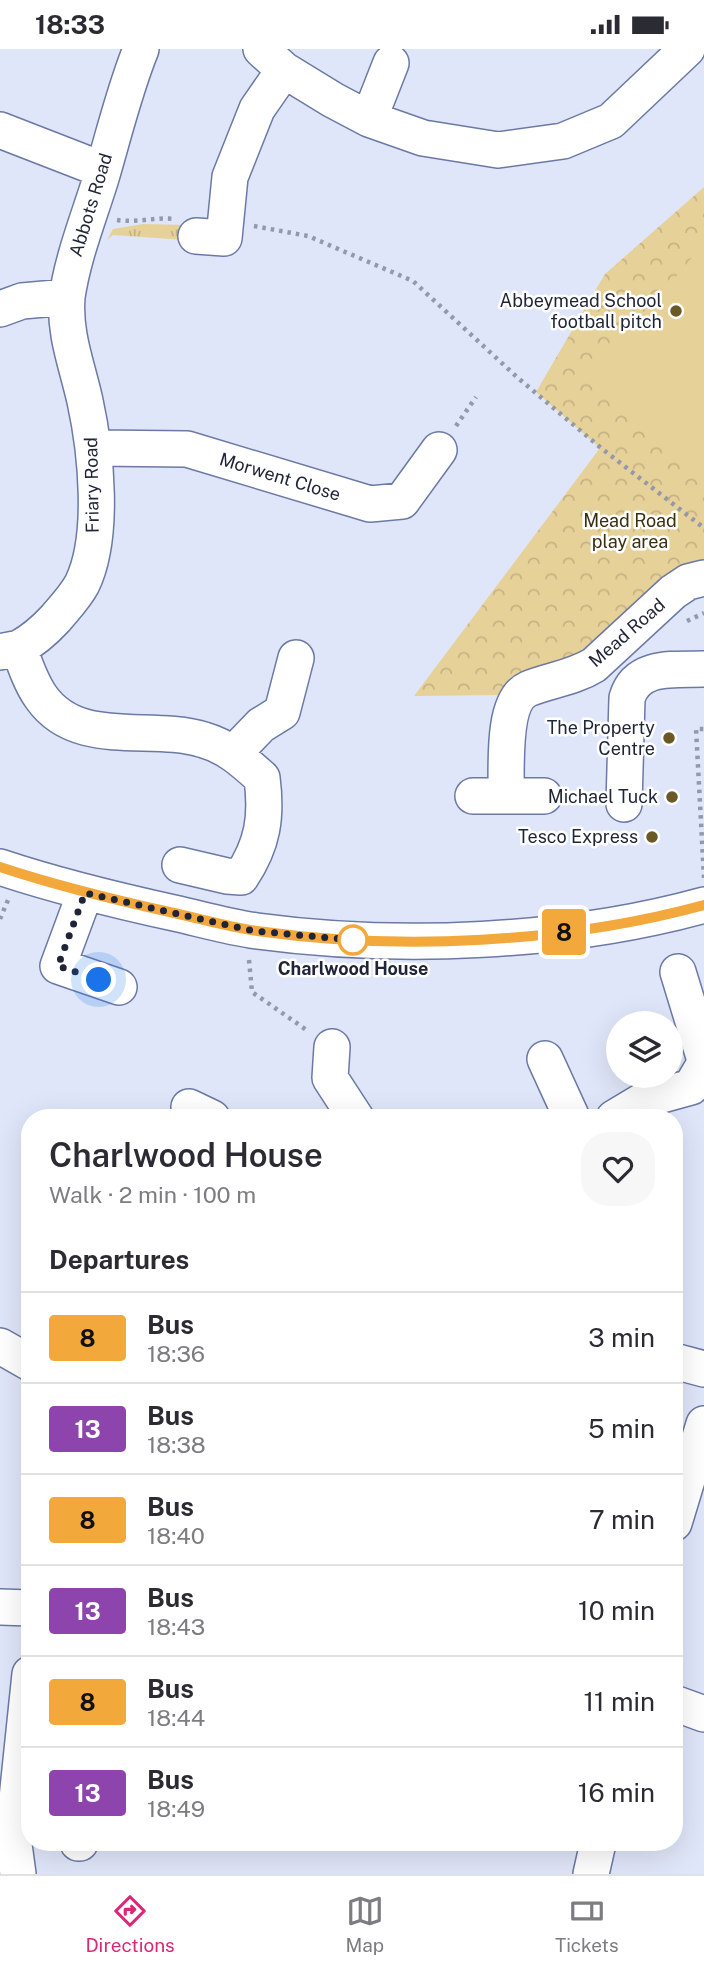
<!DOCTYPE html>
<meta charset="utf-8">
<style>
:root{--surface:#fff;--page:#f7f7f7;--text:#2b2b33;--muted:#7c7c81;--line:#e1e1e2;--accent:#db2777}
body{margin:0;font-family:"Public Sans",sans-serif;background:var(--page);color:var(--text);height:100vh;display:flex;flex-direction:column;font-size:26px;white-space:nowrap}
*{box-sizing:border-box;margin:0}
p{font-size:23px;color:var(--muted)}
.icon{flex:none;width:38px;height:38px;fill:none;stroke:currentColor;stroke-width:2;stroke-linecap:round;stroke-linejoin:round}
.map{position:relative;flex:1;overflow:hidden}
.drawer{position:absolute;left:21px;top:1060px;width:662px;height:742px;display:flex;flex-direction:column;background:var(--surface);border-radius:28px;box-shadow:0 7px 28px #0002}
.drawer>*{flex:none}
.badge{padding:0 14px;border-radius:5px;font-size:24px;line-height:46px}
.tools{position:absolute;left:606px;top:962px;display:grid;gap:14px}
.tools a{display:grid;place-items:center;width:77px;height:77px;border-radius:50%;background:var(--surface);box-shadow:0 7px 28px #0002;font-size:35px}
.you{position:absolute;width:35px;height:35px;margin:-18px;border:5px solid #fff;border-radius:50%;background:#1a73e8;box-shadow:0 0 0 10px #1a73e833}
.map>.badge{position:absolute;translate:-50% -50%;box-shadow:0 0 0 4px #fff}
h2{padding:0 28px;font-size:26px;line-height:63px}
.round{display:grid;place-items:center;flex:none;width:74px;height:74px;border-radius:28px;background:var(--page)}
.overview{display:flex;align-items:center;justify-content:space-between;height:119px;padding:0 28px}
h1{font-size:33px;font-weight:600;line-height:52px}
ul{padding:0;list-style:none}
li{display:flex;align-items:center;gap:21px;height:91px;padding:0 28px;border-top:2px solid var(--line)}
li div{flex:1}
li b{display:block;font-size:26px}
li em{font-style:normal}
li .badge{min-width:77px;font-weight:700;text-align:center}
.status{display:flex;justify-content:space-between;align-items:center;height:49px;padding:0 35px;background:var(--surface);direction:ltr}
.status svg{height:19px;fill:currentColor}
.tabs{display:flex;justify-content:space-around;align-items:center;height:98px;border-top:2px solid var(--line);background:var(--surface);font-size:19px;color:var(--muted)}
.tabs a{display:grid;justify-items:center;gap:4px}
.tabs .selected{color:var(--accent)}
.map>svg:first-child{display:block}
.grass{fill:url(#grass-tufts)}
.forest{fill:url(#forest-crowns)}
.pitch{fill:#e6d198}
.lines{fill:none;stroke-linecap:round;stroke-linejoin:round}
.minor-casing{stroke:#6b79a4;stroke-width:38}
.path{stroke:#9399ab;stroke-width:4.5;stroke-dasharray:3.5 5;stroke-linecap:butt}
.minor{stroke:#fff;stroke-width:35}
.line-casing{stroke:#fff;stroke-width:16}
.line{stroke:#f2a83b;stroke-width:10}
.walk{stroke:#1f2436;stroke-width:7;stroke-dasharray:0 12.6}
.poi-dot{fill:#6a5927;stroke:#fff;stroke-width:2.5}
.stop-dot{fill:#fff;stroke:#f2a83b;stroke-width:3.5}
.labels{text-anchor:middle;stroke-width:5;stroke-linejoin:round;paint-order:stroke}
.street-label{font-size:18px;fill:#1f2436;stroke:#fff}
.poi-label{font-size:18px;fill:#1f2436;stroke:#fff;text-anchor:end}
.park-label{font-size:18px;fill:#3a2f0f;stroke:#fff}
.stop-label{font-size:18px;font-weight:bold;fill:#1f2436;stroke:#fff}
</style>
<div class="status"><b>18:33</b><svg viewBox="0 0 49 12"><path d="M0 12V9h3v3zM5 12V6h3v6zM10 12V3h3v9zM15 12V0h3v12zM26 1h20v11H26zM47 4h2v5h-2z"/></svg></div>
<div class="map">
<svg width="704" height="1825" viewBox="0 0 704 1825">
<defs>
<pattern id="grass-tufts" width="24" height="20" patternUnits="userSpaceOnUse" patternTransform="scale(1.75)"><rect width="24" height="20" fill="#e6d198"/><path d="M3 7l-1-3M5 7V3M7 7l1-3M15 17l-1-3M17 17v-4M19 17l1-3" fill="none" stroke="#c5b384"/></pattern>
<pattern id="forest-crowns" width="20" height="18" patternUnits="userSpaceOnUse" patternTransform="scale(1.75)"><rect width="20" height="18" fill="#e6d198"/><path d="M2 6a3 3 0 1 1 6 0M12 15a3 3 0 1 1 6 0" fill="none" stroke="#c5b384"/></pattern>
</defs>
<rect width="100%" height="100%" fill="#e0e6f9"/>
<path class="grass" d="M143,175l44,1 -2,15 -72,-5 -6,5 6,-11z"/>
<path class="forest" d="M704,138v391l-189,120 -17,-3 -84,1 186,-248 -64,-56 69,-118z"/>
<path class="pitch" d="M704,194v229l-113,-94z"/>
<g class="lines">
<g class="minor-casing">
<path id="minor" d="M261,0l23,21 49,30 36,19 54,19 75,12 65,-9 48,-20 76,-72
M369,70l22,-56
M0,81l103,40
M196,187l28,2 6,-61 27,-68 27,-39
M0,260l22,-8 45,-4c6,-41 22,-80 34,-119 13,-44 23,-87 40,-129
M95,399l92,1 183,55 32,-3 37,-51
M19,599c15,-8 25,-17 37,-30 9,-11 19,-21 26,-34 23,-47 14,-133 3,-183 -8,-36 -21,-67 -18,-104
M0,603l19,-4c6,17 12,35 22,49 37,53 110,26 163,43 24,7 39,21 58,38 5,39 1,66 -21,99l-14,-1 -47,-11
M234,704l27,-28 21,-13 14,-54
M473,747h33c1,-26 -5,-95 22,-107 22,-9 45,-11 66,-24l79,-73 15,-10 16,-4
M506,747h38
M624,755l3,-106c10,-34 48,-28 77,-29
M0,818c57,19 115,33 174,46 27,6 55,14 83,18 142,19 309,12 447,-26
M85,844l-27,73 61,21
M678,923l26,85
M332,998l-2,31 26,40
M545,1010l27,59
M189,1058l23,11
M614,1069l30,-18 47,-13 13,-22
M0,1297l30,17
M674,1312l30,8
M674,1474l30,-99
M0,1558l30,1
M674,1654l30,11
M78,1794h2
M18,1825l-5,-37 17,-163
M591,1825l7,-31"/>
</g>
<path class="path" d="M117,171c19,3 38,-3 57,-1
M254,177l54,10 105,45 105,97 83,70 103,80
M456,377l20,-29
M687,572l17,-8
M704,829l-8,-149h8
M0,870l8,-19
M249,911l3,32 56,39"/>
<use href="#minor" class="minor"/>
</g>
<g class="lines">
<g class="line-casing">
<path id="line" d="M0,818c57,19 115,33 174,46 27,6 55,14 83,18 143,20 307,12 447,-26"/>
</g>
<use href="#line" class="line"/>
<path class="walk" d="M99,931l-41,-14 27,-73 169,38 99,9"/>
</g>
<g class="poi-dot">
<circle cx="676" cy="262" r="7"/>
<circle cx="669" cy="689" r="7"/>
<circle cx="672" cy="748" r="7"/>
<circle cx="652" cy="788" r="7"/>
</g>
<circle class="stop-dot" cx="353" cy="891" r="14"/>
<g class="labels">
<g class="street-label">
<text transform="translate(91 156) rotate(-73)" y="6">Abbots Road</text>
<text transform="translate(280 428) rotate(17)" y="6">Morwent Close</text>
<text transform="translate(92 436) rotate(-91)" y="6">Friary Road</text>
<text transform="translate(627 584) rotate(-41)" y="6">Mead Road</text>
</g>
<g class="poi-label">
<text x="662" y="258">Abbeymead School<tspan x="662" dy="21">football pitch</tspan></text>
<text x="655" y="685">The Property<tspan x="655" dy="21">Centre</tspan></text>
<text x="658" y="754">Michael Tuck</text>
<text x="638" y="794">Tesco Express</text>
</g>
<g class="park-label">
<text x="630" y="478">Mead Road<tspan x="630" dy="21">play area</tspan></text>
</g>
<g class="stop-label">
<text x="353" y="926">Charlwood House</text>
</g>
</g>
</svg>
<div class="tools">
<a><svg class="icon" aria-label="layers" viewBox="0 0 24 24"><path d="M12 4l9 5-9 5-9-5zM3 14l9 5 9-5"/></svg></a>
</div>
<div class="you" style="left:99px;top:931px"></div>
<b class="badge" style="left:564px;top:883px;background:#f2a83b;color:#111">8</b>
<section class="drawer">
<div class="overview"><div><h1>Charlwood House</h1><p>Walk · 2 min · 100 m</p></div><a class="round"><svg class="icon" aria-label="heart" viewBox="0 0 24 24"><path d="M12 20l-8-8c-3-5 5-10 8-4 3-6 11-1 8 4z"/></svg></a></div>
<h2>Departures</h2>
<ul>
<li><span class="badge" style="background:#f2a83b;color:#111">8</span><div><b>Bus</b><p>18:36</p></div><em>3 min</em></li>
<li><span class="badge" style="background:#8e44ad;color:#fff">13</span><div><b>Bus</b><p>18:38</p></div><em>5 min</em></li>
<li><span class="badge" style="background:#f2a83b;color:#111">8</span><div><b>Bus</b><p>18:40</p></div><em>7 min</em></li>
<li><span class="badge" style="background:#8e44ad;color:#fff">13</span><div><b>Bus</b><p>18:43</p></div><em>10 min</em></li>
<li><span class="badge" style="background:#f2a83b;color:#111">8</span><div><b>Bus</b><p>18:44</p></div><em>11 min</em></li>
<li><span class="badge" style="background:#8e44ad;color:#fff">13</span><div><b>Bus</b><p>18:49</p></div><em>16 min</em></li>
</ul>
</section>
</div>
<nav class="tabs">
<a class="selected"><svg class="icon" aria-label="directions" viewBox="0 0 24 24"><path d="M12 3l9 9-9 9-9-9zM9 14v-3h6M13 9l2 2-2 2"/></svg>Directions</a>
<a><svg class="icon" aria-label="map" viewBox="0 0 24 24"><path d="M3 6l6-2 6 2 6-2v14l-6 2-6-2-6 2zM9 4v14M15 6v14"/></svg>Map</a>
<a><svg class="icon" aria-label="tickets" viewBox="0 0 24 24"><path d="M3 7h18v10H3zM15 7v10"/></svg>Tickets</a>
</nav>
